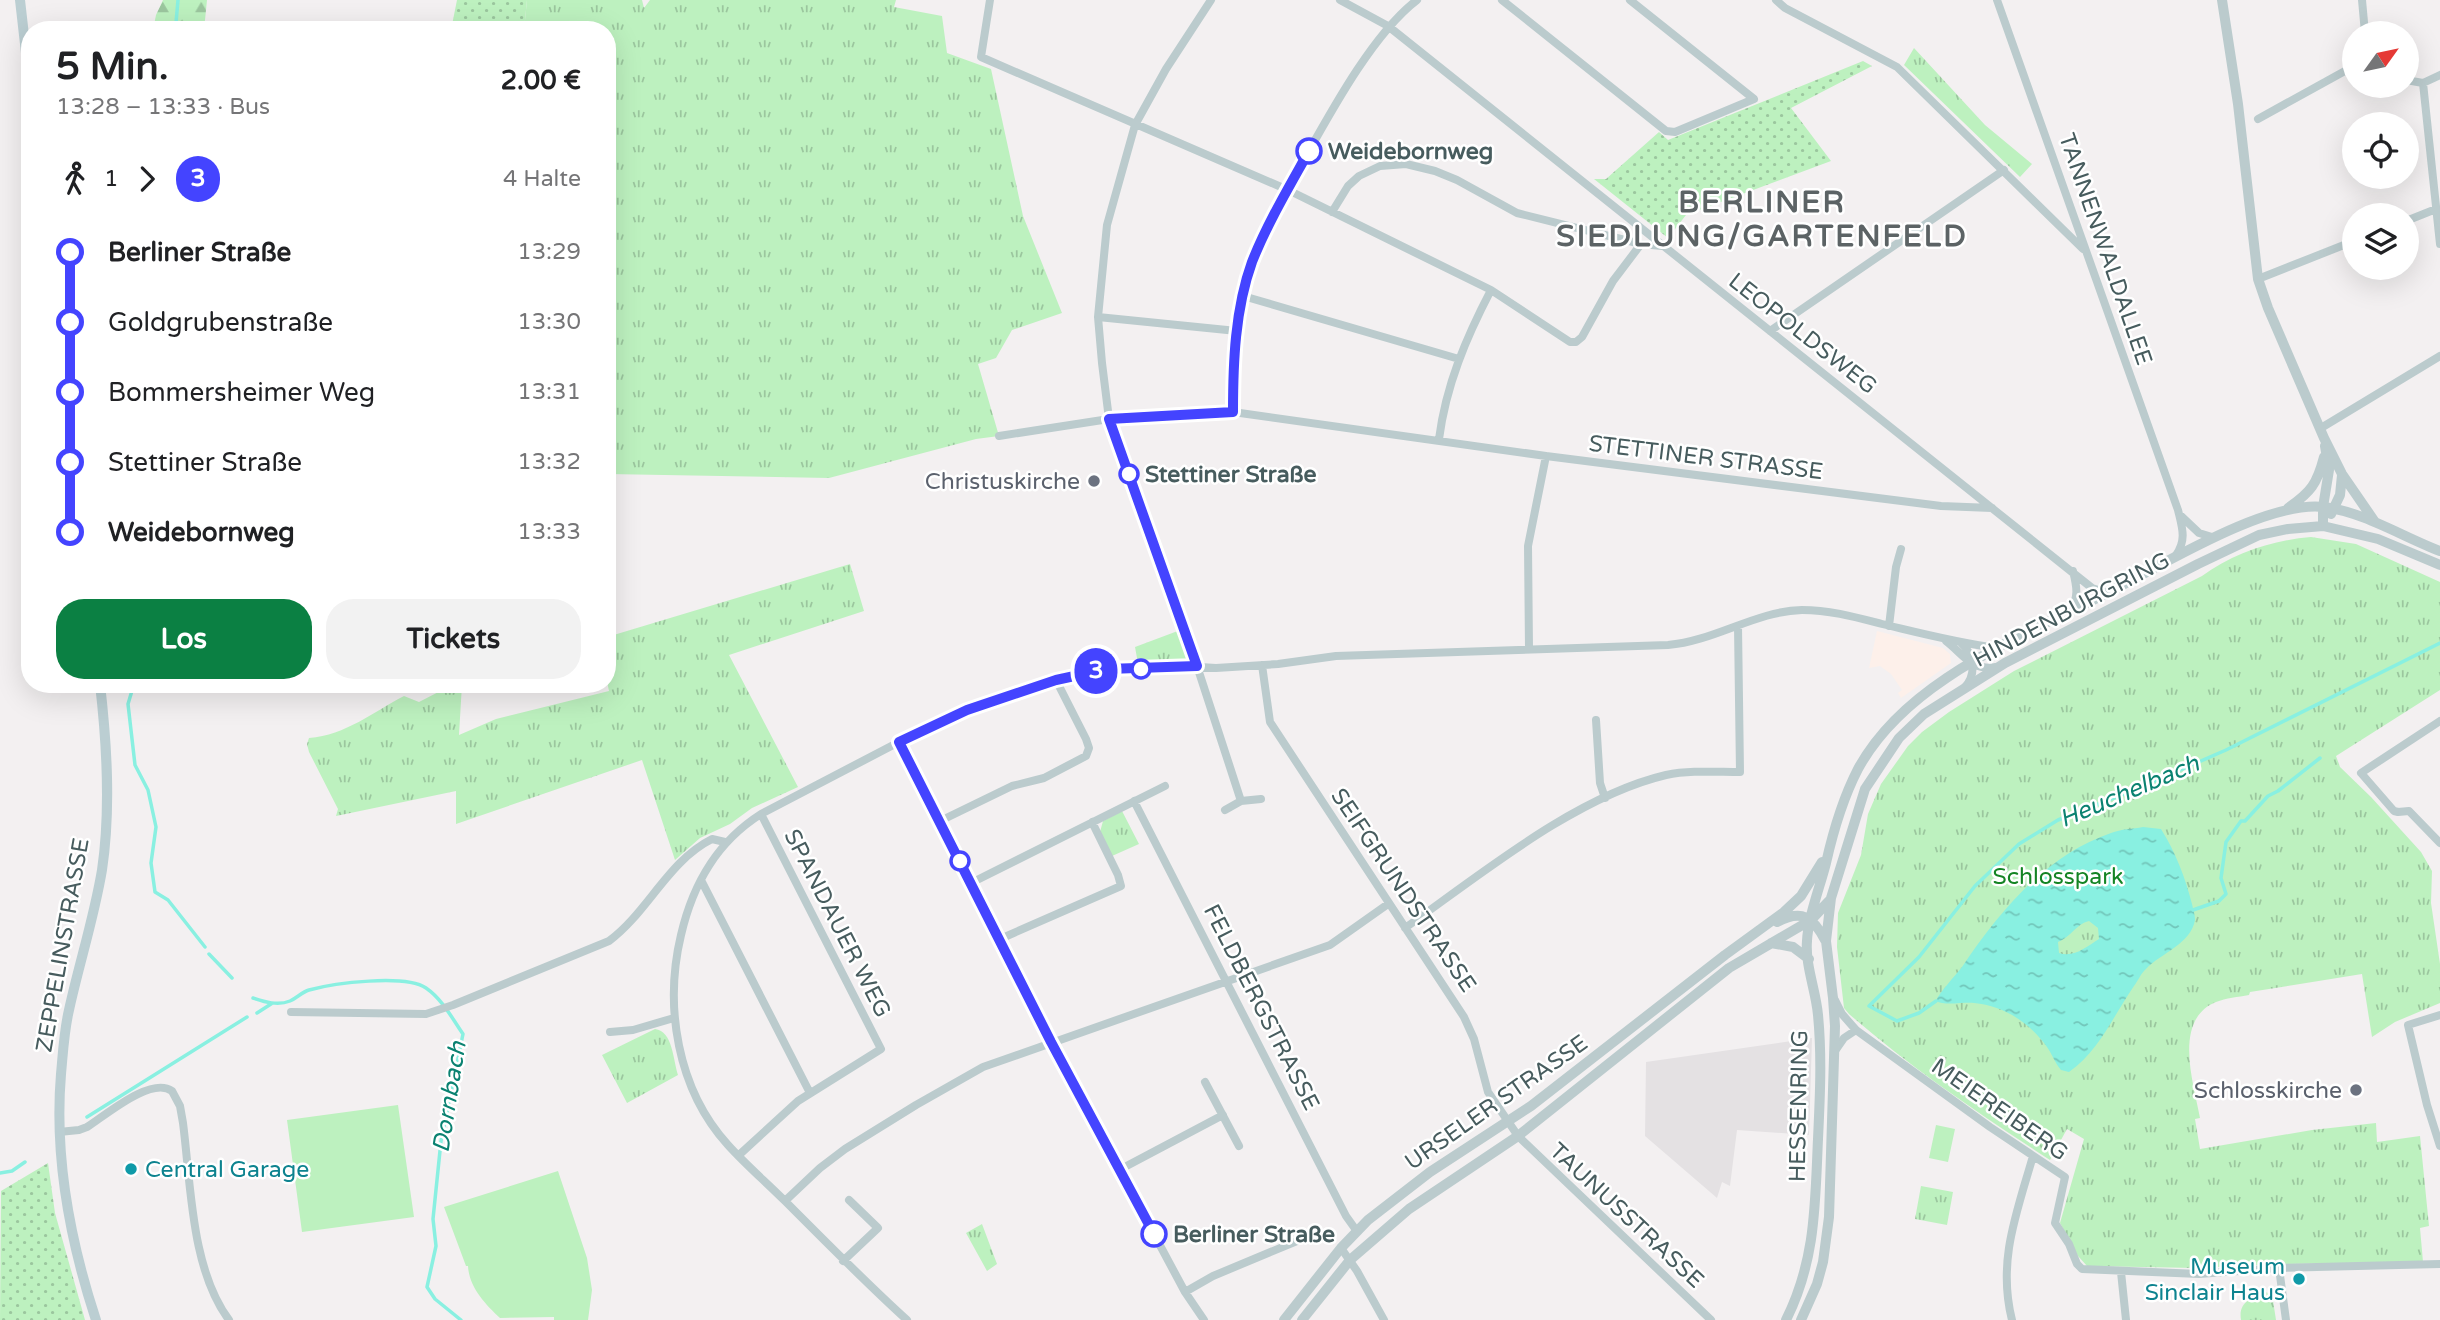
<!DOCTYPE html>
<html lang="de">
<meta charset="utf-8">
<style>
:root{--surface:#fff;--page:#f2f2f2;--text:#202124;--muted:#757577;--accent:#0b8043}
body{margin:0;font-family:"Varela Round",sans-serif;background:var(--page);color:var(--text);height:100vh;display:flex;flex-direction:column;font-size:26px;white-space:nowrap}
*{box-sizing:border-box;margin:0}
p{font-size:23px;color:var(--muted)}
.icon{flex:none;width:38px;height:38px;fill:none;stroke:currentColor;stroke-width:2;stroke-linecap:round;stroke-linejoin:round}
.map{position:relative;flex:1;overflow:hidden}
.sheet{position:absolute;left:21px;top:21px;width:595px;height:672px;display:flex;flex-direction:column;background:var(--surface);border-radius:28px;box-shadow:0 7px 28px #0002}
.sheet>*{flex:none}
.badge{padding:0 14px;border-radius:23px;font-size:24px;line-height:46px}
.needle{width:46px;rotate:57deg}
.tools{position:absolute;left:2342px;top:21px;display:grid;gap:14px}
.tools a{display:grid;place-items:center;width:77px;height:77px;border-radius:50%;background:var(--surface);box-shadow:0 7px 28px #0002;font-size:35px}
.map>.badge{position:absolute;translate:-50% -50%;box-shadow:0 0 0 4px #fff}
.legs{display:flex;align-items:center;gap:10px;height:77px;padding:0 35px;font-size:23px}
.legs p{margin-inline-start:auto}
.headline{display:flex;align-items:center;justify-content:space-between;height:119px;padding:0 35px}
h1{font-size:38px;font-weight:700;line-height:52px}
.cta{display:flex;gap:14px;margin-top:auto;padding:14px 35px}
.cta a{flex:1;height:80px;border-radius:28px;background:var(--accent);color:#fff;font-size:28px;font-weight:700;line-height:80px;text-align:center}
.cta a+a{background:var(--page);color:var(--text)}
ul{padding:0 35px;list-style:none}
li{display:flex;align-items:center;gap:24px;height:70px;font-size:26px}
li i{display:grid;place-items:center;width:10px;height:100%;margin:0 9px;background:currentColor}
li i::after{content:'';width:18px;height:18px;margin:-9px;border:5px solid;border-radius:50%;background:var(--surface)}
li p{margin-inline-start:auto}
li:first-child i{background:linear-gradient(#0000 50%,currentColor 0)}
li:last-child i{background:linear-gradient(currentColor 50%,#0000 0)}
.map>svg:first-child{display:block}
.commercial{fill:#fdf0ea}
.education{fill:#e4e1e3}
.grass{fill:url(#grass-tufts)}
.forest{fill:url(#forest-firs)}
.garden{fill:url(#garden-dots)}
.pitch{fill:#bdf1bf}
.water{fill:url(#water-ripples);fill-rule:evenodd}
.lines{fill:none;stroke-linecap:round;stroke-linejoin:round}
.stream{stroke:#89f0e1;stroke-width:3.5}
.minor{stroke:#bbcbcd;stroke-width:8}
.tertiary{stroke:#bbcbcd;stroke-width:10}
.secondary{stroke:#bbced2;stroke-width:10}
.line-1-casing{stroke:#fff;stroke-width:16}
.line-1{stroke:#44f;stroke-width:10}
.stop-1-dot{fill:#fff;stroke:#44f;stroke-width:3.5}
.worship-dot{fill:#6b7280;stroke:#fff;stroke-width:2.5}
.culture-dot{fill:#0f9aa8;stroke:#fff;stroke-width:2.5}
.labels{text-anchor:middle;stroke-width:5;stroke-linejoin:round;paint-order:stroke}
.stop-label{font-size:23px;font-weight:bold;fill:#475c5e;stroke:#fff;text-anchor:start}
.street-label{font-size:23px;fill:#475c5e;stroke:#fff}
.worship-label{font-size:23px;fill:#5b616d;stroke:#fff;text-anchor:end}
.park-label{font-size:23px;fill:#148424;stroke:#fff}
.culture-label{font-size:23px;fill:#0d838f;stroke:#fff;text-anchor:start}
.water-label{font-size:24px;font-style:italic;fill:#0a8271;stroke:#fff}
.district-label{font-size:30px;font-weight:bold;letter-spacing:2px;fill:#5c6365;stroke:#fff}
</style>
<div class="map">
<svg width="2440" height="1320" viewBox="0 0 2440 1320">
<defs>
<pattern id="grass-tufts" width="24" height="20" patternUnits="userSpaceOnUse" patternTransform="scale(1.75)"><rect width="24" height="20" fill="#bdf1bf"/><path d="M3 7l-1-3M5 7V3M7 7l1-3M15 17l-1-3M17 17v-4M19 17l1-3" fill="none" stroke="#9bc69e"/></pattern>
<pattern id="forest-firs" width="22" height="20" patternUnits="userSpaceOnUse" patternTransform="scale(1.75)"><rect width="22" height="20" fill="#bdf1bf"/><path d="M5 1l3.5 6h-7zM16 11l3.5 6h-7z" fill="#9bc69e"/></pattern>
<pattern id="garden-dots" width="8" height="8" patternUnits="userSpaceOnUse" patternTransform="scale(1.75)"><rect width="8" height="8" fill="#bdf1bf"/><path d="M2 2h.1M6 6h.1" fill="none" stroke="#9bc69e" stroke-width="1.8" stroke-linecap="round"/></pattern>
<pattern id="water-ripples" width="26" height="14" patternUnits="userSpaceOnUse" patternTransform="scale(1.75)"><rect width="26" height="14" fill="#89f0e1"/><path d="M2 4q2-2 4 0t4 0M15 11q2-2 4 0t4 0" fill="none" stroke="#72c6ba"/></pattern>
</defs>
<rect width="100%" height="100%" fill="#f3f0f1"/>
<path class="commercial" d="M1877,631l66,17 7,6 1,9 -50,35 -3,-5 4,-3 -11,-16 -11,-8 -11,2z"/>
<path class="education" d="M1812,1038l-3,97 -72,-5 -7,56 -8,-4 -5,16 -72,-62 1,-74z"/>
<path class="grass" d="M527,0h115l2,8 6,-8h246l-2,7 48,9 5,37 44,16 32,147 39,97 -50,17 -16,28 -18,6 21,72 -23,3 -147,39 -222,-4v-444h-83z
M1914,48l71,77 47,39 -12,13 -116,-112z
M2311,537l45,7 84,38v108l-104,66 4,11 31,30 50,55 11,19 -1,32 9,61v39l-45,19 -23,15 -10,-63 -112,18 -1,3c-11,2 -23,3 -33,7 -44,18 -22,82 -16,116l-5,1 5,30 112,-19 64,-7 1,19 43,-6 9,90 -9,2 3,34 -142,2 -85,4 -109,-2 -9,-10 -18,-33 24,-84 -17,-10 -17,31c-69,-45 -139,-92 -201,-146l-5,-6 -7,-61 1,-34 23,-58 7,-41 13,-30 27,-38 14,-14 27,-20 65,-41 188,-95c31,-23 71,-36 109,-39z
M850,564l14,47 -135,44 69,132 -46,21 -22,16 -30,14 -25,22 -33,-100 -186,64v-33l-120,25 2,-7 -29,-57 -2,-8 2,-6c37,-3 64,-26 95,-42l15,6 35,-18h8l-3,51 37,-16 113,-28 -2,-9v-45z
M1183,629l14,37 -58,3 -4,-22z
M1122,811l17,33 -27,12 -12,-24 3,-11z
M655,1029c18,2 18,31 23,46l-51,28 -25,-48z
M1921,1186l32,6 -6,33 -32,-6z
M982,1224l15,40 -10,7 -21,-38z
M2265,1292l7,2 4,26h-35c-3,-17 10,-23 24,-28z"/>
<path class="forest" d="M163,0h44l-3,30h-51l3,-15z"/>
<path class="garden" d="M457,0h70l-3,30h-73z
M1863,61l9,5 -81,42 40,53 -145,54 -18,23 -74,-59h12l53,-47 9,8z
M48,1163l7,50 30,107h-85l1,-129z"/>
<path class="pitch" d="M398,1105l16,112 -112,15 -15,-112z
M1936,1125l19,4 -7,33 -19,-4z
M558,1171l29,87 5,32 -4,30h-34v-3l-54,1c-15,-14 -31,-31 -32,-52h-2l-22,-59z"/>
<path class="water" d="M2143,827l18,2c15,24 24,48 31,75 1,5 3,11 3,16 -4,24 -34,33 -49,49 -5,4 -8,12 -12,17 -21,30 -34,64 -65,86l-8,-2c-6,-7 -9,-16 -14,-23 -18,-25 -43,-41 -73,-44 -11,-1 -30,3 -38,-2 3,-8 19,-25 26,-34 37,-55 84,-112 149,-134 10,-4 22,-4 32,-6zM2089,921l9,7 1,11c-13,8 -25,19 -40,14l-1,-11c13,-5 18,-18 31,-21z"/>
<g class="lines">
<path class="stream" d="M178,30l-2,-7 2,-23
M134,684l-6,20 7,61 13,25 8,37 -5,36 4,29 13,8 37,47
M2193,910l26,-9 7,-7 -5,-16 5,-36 15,-21h4l23,-25 10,-5 42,-33
M209,954l23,24
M253,998c12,4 25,8 37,3 7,-3 12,-9 19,-11 25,-7 96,-16 117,-2 16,11 26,30 37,46l-22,107 -8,78 3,27 -9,41 8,12 26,21
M1936,1001l-17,12 -22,8 -28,-15 50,-49 56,-71 44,-42 39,-24 81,-32 87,-38 214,-107
M257,1013l14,-9
M87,1117l160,-100
M0,1173l12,-2 13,-9"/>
<path class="minor" d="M990,0l-9,57 307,133 203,100 79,52h6l6,-5 31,-56 28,-37
M1211,0l-45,69 -31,56 -28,100 -9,92 4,46 7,56 88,247 44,135 20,-2
M1340,0l48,26 704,562 16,5
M1502,0l164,131 9,1 79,-33 -124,-99
M1776,0l9,8 112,59 186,182
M1997,0l181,510c4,17 9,30 -2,45
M2362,0l3,33
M2406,80l17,3 17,-8
M2423,83l17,161
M2258,119l96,-53
M1332,212l16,-26 11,-10 21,-10 26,-2 29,7 22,9 60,33 124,31 21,2
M2406,221l30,-12
M2258,279l96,-38
M1243,296l216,63
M1098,317l139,14
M1770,331l234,-161
M1233,412c1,-50 3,-100 19,-147 10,-32 29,-62 44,-91 30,-53 74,-138 121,-174
M2321,428l119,-72
M999,436l110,-17 124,-7 313,44 395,50 51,2
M1439,439c7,-54 27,-101 52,-149
M2181,516l18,17 13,4
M2070,612c9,-15 7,-25 3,-41
M1889,626l7,-59 5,-18
M1946,641c16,12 26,31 50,26
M1961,643c13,11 16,31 4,44
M1529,649l-1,-103 18,-90
M1262,665l8,57 194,295 10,22 14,53 30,44 193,184
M1596,720l4,63 5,15
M2440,721l-79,52 33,38 4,1 11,-1 31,32
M899,742l152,300 134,250 19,28
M1134,801l212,415 10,14
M1225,810l16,-9
M940,821l72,-35 32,-8 42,-22 3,-8 -3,-9 -30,-59
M701,880l109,213
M971,883l194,-97
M1405,928c75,-53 171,-132 261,-153 24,-5 49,-3 74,-3l-2,-146
M1000,939l121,-53 -3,-11 -26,-53
M1835,1000l7,14 14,16 134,97 75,50 -10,46 14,21 8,20 5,5 117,5 80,-6 161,-4
M291,1012l135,2 27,-9 156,-64c39,-29 59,-80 103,-102l13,3
M2440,1015l-32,10 19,80 13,41
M610,1032l23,-2 41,-12
M1835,1051l9,-13 12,-8
M1205,1082l34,64
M59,1132l20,-2 8,-3c19,-12 64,-51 85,-36l8,15 3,17c8,62 8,146 46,197
M739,1155l59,-54 83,-52 -120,-235
M1119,1170l104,-55
M785,1201l35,-33 25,-19 71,-44 67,-38 347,-122 58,-41
M1341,1248l16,23 27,49
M843,1261l35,-33 -29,-28
M2279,1268l7,52
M2121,1272l5,48
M1185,1292l28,-16 84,-35
M907,1320c-42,-38 -82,-79 -122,-119 -19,-19 -39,-36 -57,-56 -51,-56 -64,-139 -47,-210 12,-52 36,-93 80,-121l138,-72 68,-32 89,-30 51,-11 77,-3 32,2 62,-4 58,-8 332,-11c47,-4 88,-34 134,-35 28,0 53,7 80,14 38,9 76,19 115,24
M2012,1320c-15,-59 5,-108 21,-164"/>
<path class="tertiary" d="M2222,0l16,104 20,175 10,29 56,130 18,36 33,48
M2288,508c23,-16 29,-24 36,-51
M2331,514l9,-19 2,-20
M2323,526v-19l6,-37 -4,-24
M1777,922c25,-13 36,-5 48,18
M1771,943l22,4 16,12
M1284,1320l57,-72 27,-28 62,-48 101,-66 194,-151 59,-43 17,-16 21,-34
M1302,1320l48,-60 59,-51 109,-73 211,-168 82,-48 18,-19
M1786,1320c30,-60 29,-116 32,-181 2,-42 4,-83 0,-124 -2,-24 -13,-50 -11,-74 1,-24 13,-54 19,-78 7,-31 17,-65 32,-94 48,-89 163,-132 249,-176 54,-27 159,-93 217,-86 40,5 79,30 116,44
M1801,1320l16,-36 6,-22 6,-45 6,-191 -2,-28 -7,-57 5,-43 34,-109 34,-51 25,-24 81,-51 193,-99 61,-29 29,-6 35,-3 55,13 62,26"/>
<path class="secondary" d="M20,0l10,88
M96,1320c-26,-79 -42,-163 -35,-246 2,-21 3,-43 8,-64 10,-46 25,-92 33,-140 9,-61 5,-125 -2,-186"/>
</g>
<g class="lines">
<g class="line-1-casing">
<path id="line-1" d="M1154,1234l-103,-192 -152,-300 68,-32 89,-30 51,-11 90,-3 -88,-247 124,-7c0,-49 2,-103 19,-150 15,-38 37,-75 57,-111"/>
</g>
<use href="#line-1" class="line-1"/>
</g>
<g class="stop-1-dot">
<circle cx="1309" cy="151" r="12"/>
<circle cx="1129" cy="474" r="9"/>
<circle cx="1141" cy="669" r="9"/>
<circle cx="960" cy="861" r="9"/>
<circle cx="1154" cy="1234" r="12"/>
</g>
<g class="worship-dot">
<circle cx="1094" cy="481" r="7"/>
<circle cx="2356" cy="1090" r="7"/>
</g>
<g class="culture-dot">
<circle cx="131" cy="1169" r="7"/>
<circle cx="2299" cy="1279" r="7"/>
</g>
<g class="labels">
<g class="stop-label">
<text x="1328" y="159">Weidebornweg</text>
<text x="1145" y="482">Stettiner Straße</text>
<text x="1173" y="1242">Berliner Straße</text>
</g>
<g class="street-label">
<text transform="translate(2106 249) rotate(71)" y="8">TANNENWALDALLEE</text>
<text transform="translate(1803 333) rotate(38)" y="8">LEOPOLDSWEG</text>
<text transform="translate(1706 457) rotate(7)" y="8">STETTINER STRASSE</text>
<text transform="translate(2071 609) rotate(-28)" y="8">HINDENBURGRING</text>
<text transform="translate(1404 890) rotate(56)" y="8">SEIFGRUNDSTRASSE</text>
<text transform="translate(838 923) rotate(63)" y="8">SPANDAUER WEG</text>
<text transform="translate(62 945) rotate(-80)" y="8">ZEPPELINSTRASSE</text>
<text transform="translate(1262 1007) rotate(63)" y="8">FELDBERGSTRASSE</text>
<text transform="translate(1496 1102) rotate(-35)" y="8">URSELER STRASSE</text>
<text transform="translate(1798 1106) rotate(-89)" y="8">HESSENRING</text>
<text transform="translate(2000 1109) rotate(35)" y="8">MEIEREIBERG</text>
<text transform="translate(1627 1215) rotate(43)" y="8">TAUNUSSTRASSE</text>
</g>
<g class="worship-label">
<text x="1080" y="489">Christuskirche</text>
<text x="2342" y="1098">Schlosskirche</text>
</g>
<g class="park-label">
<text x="2058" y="884">Schlosspark</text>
</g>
<g class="culture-label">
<text x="145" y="1177">Central Garage</text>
<text x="2285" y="1274" text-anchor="end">Museum<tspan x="2285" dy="26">Sinclair Haus</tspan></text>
</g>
<g class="water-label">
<text transform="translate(2129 791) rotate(-23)" y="8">Heuchelbach</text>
<text transform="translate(449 1097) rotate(-81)" y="8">Dornbach</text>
</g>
<g class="district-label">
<text x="1762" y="212">BERLINER<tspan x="1762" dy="34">SIEDLUNG/GARTENFELD</tspan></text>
</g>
</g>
</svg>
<div class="tools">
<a><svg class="needle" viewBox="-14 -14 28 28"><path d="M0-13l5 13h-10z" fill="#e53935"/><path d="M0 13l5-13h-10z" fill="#757577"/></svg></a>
<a><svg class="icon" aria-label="locate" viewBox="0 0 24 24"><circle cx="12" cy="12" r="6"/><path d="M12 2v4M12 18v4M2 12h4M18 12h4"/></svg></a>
<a><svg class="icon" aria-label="layers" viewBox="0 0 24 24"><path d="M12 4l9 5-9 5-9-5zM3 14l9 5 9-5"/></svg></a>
</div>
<b class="badge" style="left:1096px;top:671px;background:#44f;color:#fff">3</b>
<section class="sheet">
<div class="headline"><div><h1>5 Min.</h1><p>13:28 – 13:33 · Bus</p></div><b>2.00 €</b></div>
<div class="legs"><svg class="icon" aria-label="walk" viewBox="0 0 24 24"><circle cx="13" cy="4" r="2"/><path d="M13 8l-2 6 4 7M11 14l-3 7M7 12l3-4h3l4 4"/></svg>1<svg class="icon" aria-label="forward" viewBox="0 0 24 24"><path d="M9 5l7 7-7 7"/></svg><b class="badge" style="background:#44f;color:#fff">3</b><p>4 Halte</p></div>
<ul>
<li><i style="color:#44f"></i><b>Berliner Straße</b><p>13:29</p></li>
<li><i style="color:#44f"></i><span>Goldgrubenstraße</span><p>13:30</p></li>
<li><i style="color:#44f"></i><span>Bommersheimer Weg</span><p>13:31</p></li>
<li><i style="color:#44f"></i><span>Stettiner Straße</span><p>13:32</p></li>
<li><i style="color:#44f"></i><b>Weidebornweg</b><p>13:33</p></li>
</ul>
<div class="cta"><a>Los</a><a>Tickets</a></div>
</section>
</div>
